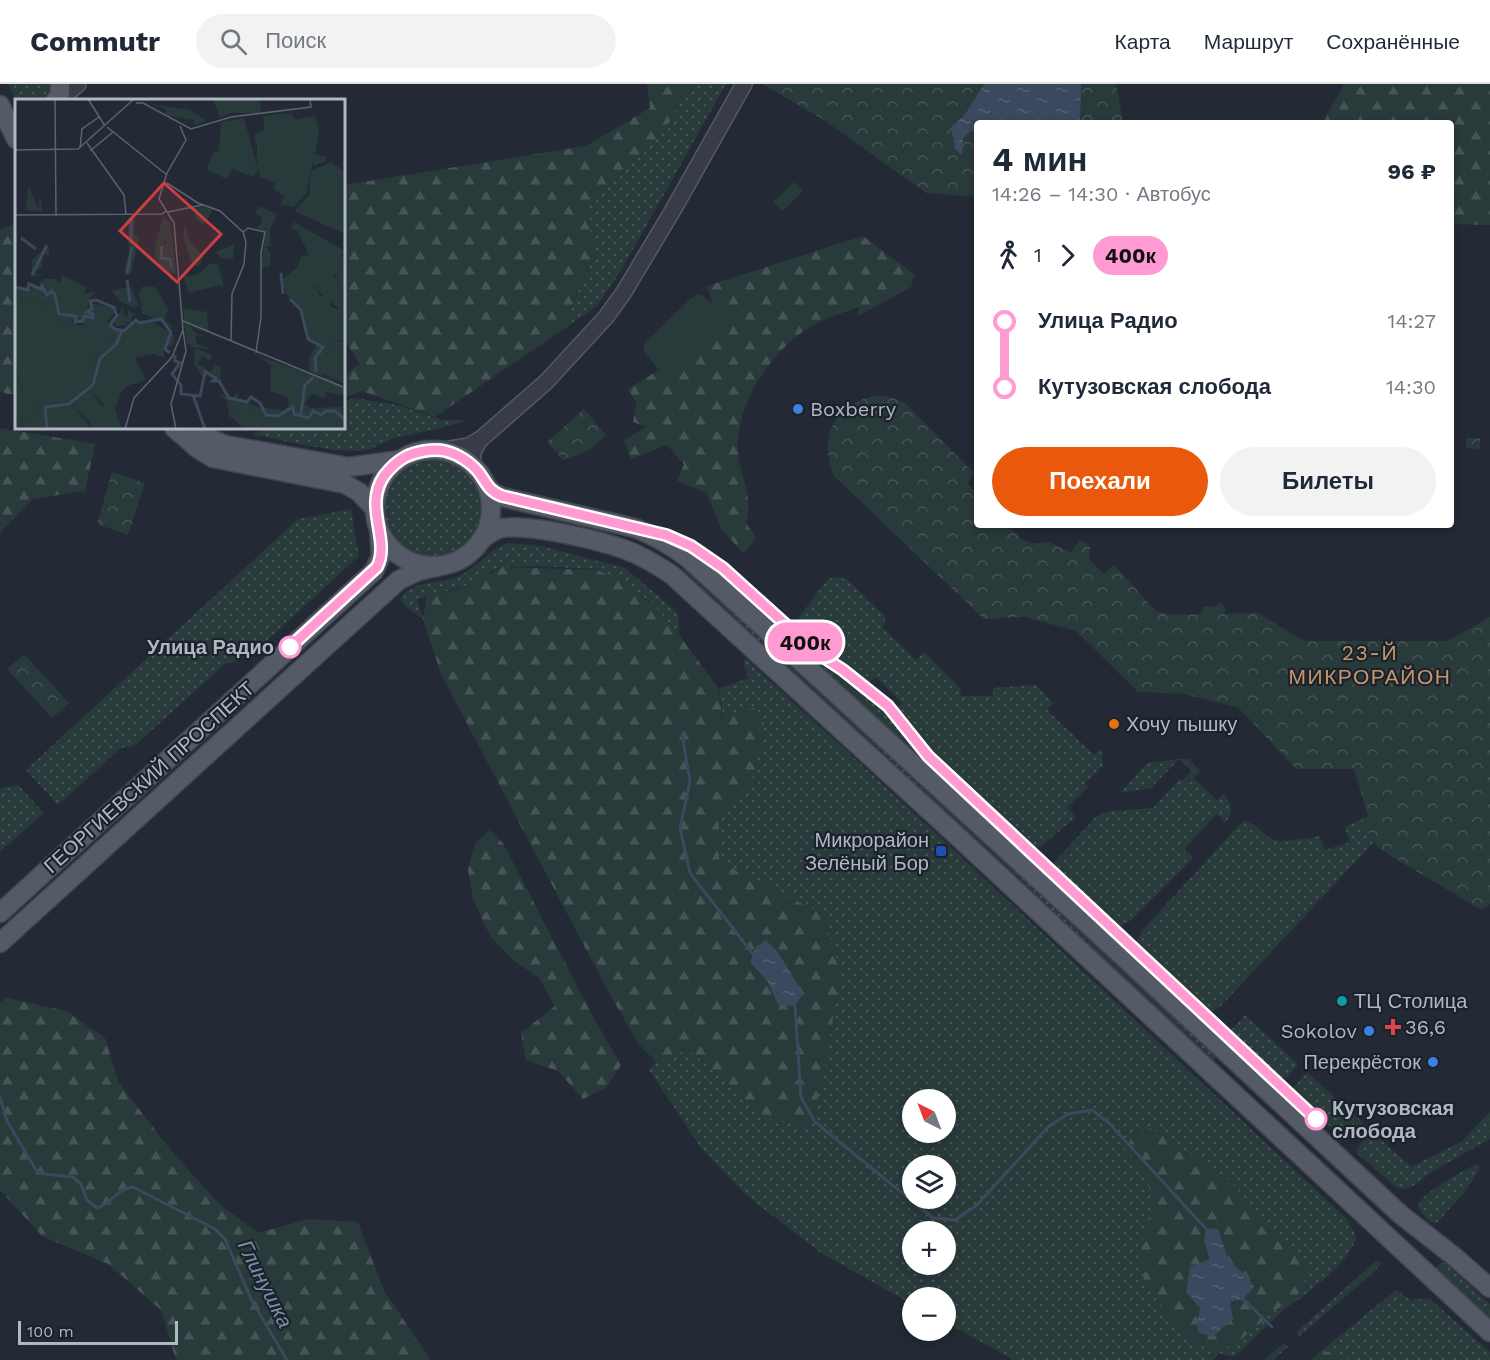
<!DOCTYPE html>
<html lang="ru">
<meta charset="utf-8">
<style>
:root{--surface:#fff;--page:#f2f2f3;--text:#1f2937;--muted:#747a83;--line:#e0e1e3;--accent:#ea580c}
body{margin:0;font-family:"Work Sans",sans-serif;background:var(--page);color:var(--text);height:100vh;display:flex;flex-direction:column;font-size:22px;white-space:nowrap}
*{box-sizing:border-box;margin:0}
p{font-size:20px;color:var(--muted)}
.icon{flex:none;width:33px;height:33px;fill:none;stroke:currentColor;stroke-width:2;stroke-linecap:round;stroke-linejoin:round}
.map{position:relative;flex:1;overflow:hidden}
.panel{position:absolute;left:974px;top:36px;width:480px;height:408px;display:flex;flex-direction:column;background:var(--surface);border-radius:6px;box-shadow:0 3px 9px #0003}
.panel>*{flex:none}
.badge{padding:0 12px;border-radius:20px;font-size:21px;line-height:39px}
.needle{width:39px;rotate:318deg}
.buttons{position:absolute;left:902px;top:1005px;display:grid;gap:12px}
.buttons a{display:grid;place-items:center;width:54px;height:54px;border-radius:50%;background:var(--surface);box-shadow:0 3px 9px #0003;font-size:30px}
.scale{position:absolute;left:18px;bottom:15px;width:160px;box-sizing:border-box;padding-left:6px;border:3px solid #b1b7c3;border-top:0;font-size:16px;line-height:21px;white-space:nowrap;color:#b1b7c3;-webkit-text-stroke:4px #1c222b;paint-order:stroke}
.map>.badge{position:absolute;translate:-50% -50%;box-shadow:0 0 0 3px #fff}
.legs{display:flex;align-items:center;gap:9px;height:66px;padding:0 18px;font-size:20px}
.legs p{margin-inline-start:auto}
.head{display:flex;align-items:center;justify-content:space-between;height:102px;padding:0 18px}
h1{font-size:33px;font-weight:700;line-height:45px}
.primary-button{display:flex;gap:12px;margin-top:auto;padding:12px 18px}
.primary-button a{flex:1;height:69px;border-radius:36px;background:var(--accent);color:#fff;font-size:24px;font-weight:700;line-height:69px;text-align:center}
.primary-button a+a{background:var(--page);color:var(--text)}
ul{padding:0 18px;list-style:none}
li{display:flex;align-items:center;gap:21px;height:66px;font-size:22px}
li i{display:grid;place-items:center;width:9px;height:100%;margin:0 8px;background:currentColor}
li i::after{content:'';width:15px;height:15px;margin:-8px;border:4px solid;border-radius:50%;background:var(--surface)}
li p{margin-inline-start:auto}
li:first-child i{background:linear-gradient(#0000 50%,currentColor 0)}
li:last-child i{background:linear-gradient(currentColor 50%,#0000 0)}
header{display:flex;align-items:center;gap:36px;box-sizing:border-box;height:84px;padding:0 30px;background:var(--surface);border-bottom:2px solid var(--line)}
header strong{font-size:28px}
nav{display:flex;gap:33px;margin-inline-start:auto;font-size:21px}
.search{width:420px;height:54px;background:var(--page);display:flex;align-items:center;gap:15px;box-sizing:border-box;padding:0 21px;border-radius:33px;color:var(--muted);font-size:22px}
.map>svg:first-child{display:block}
.grass{fill:url(#grass-dots);fill-rule:evenodd}
.forest{fill:url(#forest-firs)}
.park{fill:url(#park-crowns)}
.pitch{fill:#293a3b}
.water{fill:url(#water-ripples)}
.lines{fill:none;stroke-linecap:round;stroke-linejoin:round}
.stream{stroke:#3b485d;stroke-width:3}
.minor-casing{stroke:#545a64;stroke-width:18}
.major-casing{stroke:#404550;stroke-width:21}
.minor{stroke:#373c46;stroke-width:15}
.major{stroke:#555b66;stroke-width:18}
.line-1-casing{stroke:#fff;stroke-width:14}
.line-1{stroke:#ff9ad2;stroke-width:9}
.shop-dot{fill:#3f7fe0;stroke:#1c222b;stroke-width:2}
.stop-1-dot{fill:#fff;stroke:#ff9ad2;stroke-width:3}
.food-dot{fill:#e8710a;stroke:#1c222b;stroke-width:2}
.transit-dot{fill:#1a4fb4;stroke:#1c222b;stroke-width:2}
.culture-dot{fill:#0f9aa8;stroke:#1c222b;stroke-width:2}
.health-dot{fill:#e0444e;stroke:#1c222b;stroke-width:2}
.labels{text-anchor:middle;stroke-width:4.5;stroke-linejoin:round;paint-order:stroke}
.poi-label{font-size:20px;fill:#b1b7c3;stroke:#1c222b;text-anchor:start}
.stop-label{font-size:20px;font-weight:bold;fill:#b1b7c3;stroke:#1c222b;text-anchor:end}
.street-label{font-size:20px;fill:#b1b7c3;stroke:#1c222b}
.neighbourhood-label{font-size:21px;letter-spacing:1.5px;fill:#c5966a;stroke:#1c222b}
.water-label{font-size:21px;font-style:italic;fill:#7d8ea7;stroke:#1c222b}
.inset-river{fill:none;stroke:#3b485d;stroke-width:3}
.inset-road{fill:none;stroke:#5c626e;stroke-width:1.5}
.view{fill:#d03d3f;fill-opacity:0.15;stroke:#d03d3f;stroke-width:3}
.inset-edge{fill:none;stroke:#b1b7c3;stroke-width:3}
</style>
<header>
<strong>Commutr</strong>
<div class="search"><svg class="icon" aria-label="search" viewBox="0 0 24 24"><circle cx="10" cy="10" r="6"/><path d="M15 15l6 6"/></svg>Поиск</div>
<nav><a>Карта</a><a>Маршрут</a><a>Сохранённые</a></nav>
</header>
<div class="map">
<svg width="1490" height="1276" viewBox="0 0 1490 1276">
<defs>
<pattern id="grass-dots" width="8" height="8" patternUnits="userSpaceOnUse" patternTransform="scale(1.5)"><rect width="8" height="8" fill="#293a3b"/><path d="M2 2h.1M6 6h.1" fill="none" stroke="#465456" stroke-width="1.8" stroke-linecap="round"/></pattern>
<pattern id="forest-firs" width="22" height="20" patternUnits="userSpaceOnUse" patternTransform="scale(1.5)"><rect width="22" height="20" fill="#293a3b"/><path d="M5 1l3.5 6h-7zM16 11l3.5 6h-7z" fill="#465456"/></pattern>
<pattern id="park-crowns" width="20" height="18" patternUnits="userSpaceOnUse" patternTransform="scale(1.5)"><rect width="20" height="18" fill="#293a3b"/><path d="M2 6a3 3 0 1 1 6 0M12 15a3 3 0 1 1 6 0" fill="none" stroke="#465456"/></pattern>
<pattern id="water-ripples" width="26" height="14" patternUnits="userSpaceOnUse" patternTransform="scale(1.5)"><rect width="26" height="14" fill="#3b485d"/><path d="M2 4q2-2 4 0t4 0M15 11q2-2 4 0t4 0" fill="none" stroke="#556073"/></pattern>
</defs>
<rect width="100%" height="100%" fill="#232a35"/>
<path class="grass" d="M8,0h47l-4,16 -35,2z
M689,0h37l-103,183 -26,39 -36,25 31,-72 -3,-53 77,-77z
M355,314l42,7 45,15h24c-22,9 -45,12 -68,17 -14,4 -24,13 -39,14 -35,0 -72,-10 -106,-17l18,-6h73v-26z
M385 424a48 48 0 1 1 96 0a48 48 0 1 1-96 0Z
M351,425l8,47 -110,101 -24,7 -91,82 -13,2 -63,57 -32,-35 272,-251z
M509,459l32,3 84,22 53,45 1,22 -29,-34 -55,-32 -58,-3 -36,1 -10,4 -20,14 -54,14 6,20 -18,-13 -5,-7c13,-20 35,-14 55,-21 23,-9 30,-27 54,-35z
M687,484l528,485 1,4 -3,3 -5,1 -527,-492z
M719,491h5l90,82 71,51 27,36 19,21 458,427z
M838,493l10,3 38,37 -3,11 33,32 8,-8 36,36 1,8h32v-8l43,-3 17,18 -6,7 47,45 7,-6 2,17 -18,17 3,4 -21,21 9,9 -37,31 -7,-2 -115,-109 -3,-9 -18,-19 6,-6 -26,-26 -8,6 -47,-33 -22,-19v-14l29,-38z
M745,574l191,175 412,387 9,19 -14,22 -16,16 -21,17 -20,14 -52,49 -15,-4 -6,7h-199l-69,-38v-24h-33v6l-91,-51 -75,-58 -45,-47 -52,-78 7,-8 33,-13 76,69 75,-148 -16,-55 -105,-54v-40l16,-23 -16,-109 30,-11 -6,-13zM912,1016h33v32h-33zM912,1082h33v32h-33zM912,1148h33v32h-33z
M1179,675l-28,29 -31,5 27,-30 32,-4h10l11,12 -6,7 23,22 7,-7c8,12 9,17 2,30l-9,-9 -33,35 9,9 -62,62 -10,6 -6,-2 -57,-52 -5,-6 2,-5 40,-43 7,-5 9,-2 42,-3 27,-29 2,2 10,-10z
M18,701l26,28 -44,39v-64z
M1360,736l14,22 -156,167 -7,2 -7,-3 -65,-62 -2,-6 4,-8 96,-105 8,-6c11,3 15,10 23,16 11,8 39,1 52,-1l5,14 25,-8 -5,-15z
M1245,931l53,49 -10,13 -10,1 -45,-41 -2,-4 1,-4z
M1307,988l56,51 -17,18 -55,-51z
M1490,1028v27l-55,31 -22,16 -8,3 -8,-1 -40,-35 -1,-3 15,-19 40,36 50,-25z
M1478,1080l1,6 -13,20 -29,33c-9,0 -14,-9 -19,-16 2,-14 44,-35 56,-42z
M1376,1177h4l1,2 -5,7 -76,66 -4,-4z
M1441,1179h5l44,41v16l-52,-47 -2,-4 2,-4z
M1396,1206l15,10 18,-2 61,54v8h-155l-13,-10z
M1284,1259l4,4 -15,13h-9z"/>
<path class="forest" d="M647,0h42l-23,45 -77,77 4,50 -32,75 -126,86 -73,-26 -18,7v-23l16,-11 -16,-25v-154l242,-39 64,-38z
M1344,0h146v141l-39,-1 -1,-101h-128z
M16,139v171h-9l-7,-3v-162z
M863,152l52,39 -4,12 -53,29 1,-9c-19,7 -39,12 -55,24 -36,25 -69,75 -66,120 2,28 16,44 8,72l10,15 -12,16 -22,-24 -15,-37 -30,-12 7,-17 -17,-19 -36,14 -7,-19 22,-13 -13,-5 4,-19 -9,-14 31,-19 3,3 62,-53 -11,-13 -6,-21z
M0,344l95,16 -10,47 -52,8 -33,34z
M502,483l95,3 21,9 37,27 24,29 40,54 3,28 32,-9 10,15 -9,51 -36,47v40l105,54 16,55 -13,88 -16,70 -46,-10 -76,-69 -33,13 -18,-19 -29,-50 -168,-319 -18,-55 4,-23 30,-6z
M490,746l13,13 89,172 29,50 -15,23 -23,11 -25,-28 -32,-11 -5,-27 34,-27 -16,-28 -25,-17 -24,-25 -17,-37 -5,-29 7,-27z
M6,914l60,13 39,27 14,45 50,65 49,55 40,30 50,-14 50,3 26,69 47,69h-255l-15,-50 -53,-46 -66,-28 -42,-46v-187z
M1151,1044l78,52 44,49 33,30 4,11 -12,25 -25,17 -29,25 -25,15 -29,-10 -46,-59 -3,-38 11,-36 -5,-36 -22,-24 10,-16z
M1322,1266l28,10h-39z"/>
<path class="park" d="M763,0h353l7,39h-147v72l-12,1 -38,-3 -102,-73z
M886,312l18,6 69,70 -5,12 8,8v33h32c15,16 19,21 41,17l22,11 9,-13 10,7 -1,12 15,15 10,-9 42,46 18,4 27,-1 2,-7 11,-1 8,-4 4,9 -3,3 35,-1 46,28h144l42,-24v287l-9,6 -103,-62 -18,-28 8,-4 -14,-47h-58l-57,-61 -54,-14 -47,-2 -62,-61 -51,-14 -41,2 -150,-143c-11,-30 -9,-54 20,-72 4,-2 8,-5 13,-6 6,-2 13,-2 19,-2z
M584,325l22,26 -18,16 -25,9 -16,-18z
M1466,354h14v11l-14,-1z
M112,388l33,11 -17,52 -31,-11z
M24,570l45,49 -17,15 -45,-49z"/>
<path class="pitch" d="M794,98l9,9 -20,20 -10,-9z
M699,210c10,5 22,18 26,29l-1,3 -51,46 -7,3 -4,-2 -18,-21v-8l47,-46z"/>
<path class="water" d="M984,0h97l-1,39h-104v9l-5,-1 -8,7 -1,17 -7,-6 -4,-22 13,-11z
M766,856l12,12 25,41 -8,13 -17,-1 -10,-23 -18,-20 6,-15z
M1206,1144l12,1 11,32 17,14 8,12 -11,12 -13,3 3,17 -21,18 -14,-5 -1,-9 3,-15 -14,-16 4,-25 20,-8 -6,-18z"/>
<g class="lines">
<path class="stream" d="M682,650l8,48 -10,46 10,45 66,85
M792,919l3,3 6,91 14,25 118,96 22,2 22,-15 72,-79 19,-12 24,-4 17,13 98,107
M0,1013l7,24 29,49 7,4 30,3 8,7 6,16 10,8c16,-5 19,-19 36,-21l82,42 10,10 27,62 35,59
M1241,1213l31,30"/>
<g class="minor-casing">
<path id="minor" d="M60,16l18,-16
M444,366l25,-4 13,-8 64,-56 60,-65 18,-25 49,-82 71,-126
M474,383c-3,-12 -1,-17 6,-27"/>
</g>
<g class="major-casing">
<path id="major" d="M56,16l4,-6v-10
M0,21l16,34
M174,344l23,20 16,10 132,26 14,8 16,17
M192,344l14,9 20,8 123,22 51,-7
M375 424a58 58 0 1 1 116 0a58 58 0 1 1-116 0Z
M486,401l6,7 10,5 133,31c20,8 37,18 54,31l428,392 283,263 56,44 34,30
M482,455c6,-5 12,-9 20,-11 28,-4 97,12 124,22 17,6 31,15 46,25l283,259 535,498
M0,829l374,-342 7,-15 -2,-27
M0,859l399,-363 19,-9 27,-6"/>
</g>
<use href="#minor" class="minor"/>
<use href="#major" class="major"/>
</g>
<g class="lines">
<g class="line-1-casing">
<path id="line-1" d="M290,563l87,-80c14,-27 -14,-60 7,-91 6,-8 12,-14 21,-19 10,-5 28,-9 40,-6 13,3 27,12 35,23 7,10 9,17 22,22l164,39 25,11 32,22 94,85 26,17 45,36 40,50 388,363"/>
</g>
<use href="#line-1" class="line-1"/>
</g>
<g class="shop-dot">
<circle cx="798" cy="325" r="6"/>
<circle cx="1369" cy="947" r="6"/>
<circle cx="1433" cy="978" r="6"/>
</g>
<g class="stop-1-dot">
<circle cx="290" cy="563" r="10"/>
<circle cx="1316" cy="1035" r="10"/>
</g>
<circle class="food-dot" cx="1114" cy="640" r="6"/>
<rect class="transit-dot" x="935" y="761" width="12" height="12" rx="3"/>
<circle class="culture-dot" cx="1342" cy="917" r="6"/>
<path class="health-dot" d="M1390 934h6v6h6v6h-6v6h-6v-6h-6v-6h6z"/>
<g class="labels">
<g class="poi-label">
<text x="810" y="332">Boxberry</text>
<text x="1126" y="647">Хочу пышку</text>
<text x="929" y="763" text-anchor="end">Микрорайон<tspan x="929" dy="23">Зелёный Бор</tspan></text>
<text x="1354" y="924">ТЦ Столица</text>
<text x="1405" y="950">36,6</text>
<text x="1357" y="954" text-anchor="end">Sokolov</text>
<text x="1421" y="985" text-anchor="end">Перекрёсток</text>
</g>
<g class="stop-label">
<text x="274" y="570">Улица Радио</text>
<text x="1332" y="1031" text-anchor="start">Кутузовская<tspan x="1332" dy="23">слобода</tspan></text>
</g>
<g class="street-label">
<text transform="translate(149 693) rotate(-42)" y="7">ГЕОРГИЕВСКИЙ ПРОСПЕКТ</text>
</g>
<g class="neighbourhood-label">
<text x="1370" y="576">23-Й<tspan x="1370" dy="24">МИКРОРАЙОН</tspan></text>
</g>
<g class="water-label">
<text transform="translate(265 1200) rotate(63)" y="7">Глинушка</text>
</g>
</g>
<g transform="translate(15 15)">
<rect width="330" height="330" fill="#232a35"/>
<path d="M135,5l40,6 16,11 -11,4 -1,-5 -29,-5 1,-6zM157,132l4,42h-13l-8,-18v-13l3,6 9,-5 -2,-6zM330,155v48l-5,8 -25,-22 8,-3 12,8 2,-33zM47,176l24,12 -1,7 10,-3 -8,12 1,4 4,-4 -2,8 -28,6 -4,-23 -18,-10 4,-5h11l5,5zM0,196l30,7 5,19 10,4 10,-6 4,5 15,2 -4,10 10,-10 -1,-20 4,-1 4,4 -3,4 16,21 -17,21 -11,6 5,1 3,18 -28,24 -14,-2 -13,5 5,22h-30l20,-17 1,-15 -14,-8 -7,-17zM168,209l24,4 2,19 -24,-9zM169,224l43,17 -36,-13 4,6 12,4 -12,-2 2,9 18,6 -23,-3 -5,-4zM218,244l94,36 -1,-3 19,12v8l-19,-4 -1,6 -13,-4 -7,9 4,5 33,-1 3,22h-88l-17,-11 -2,-6 -9,-5 1,-4h12l24,18 20,-5 7,4 2,-3 18,2 16,-2 14,3 -6,-4 -24,3 -14,-4 -18,1 -4,2 -16,-4 -4,-7 28,3 4,-5 -2,-8 -17,-6 1,-26 -15,-10 56,20zM70,292h5l13,16 11,-16 6,2 -5,16 7,20h-30l-3,-8 -17,-16z" fill="#293a3b"/>
<path d="M276,14l5,7 19,-4 4,15 -4,23 11,3v4l-13,5 1,-10 -8,38 -13,13 -13,-3 5,-7 -12,-8 2,-6 -16,-6 1,-7 6,-1 -1,-15 -2,-12 -7,1 -2,-8 10,-6 -1,-13zM229,19l14,53 -5,6 -20,-8 -7,10 -19,-10 6,-16 6,-2 2,-29zM316,63l14,10v62l-51,-23 15,-16 2,-24zM243,107l19,8 -7,16v14l3,2h-7l5,9 -2,12h-6l-3,7 6,-43 -10,-2 6,-6 -1,-6 -6,-3zM113,118l7,3 -1,15 5,3 -8,36h-4l-3,-5 5,-15zM148,118l7,5 1,10 -12,18 -3,-8zM279,123l51,29 -8,10 4,9 -7,5 4,8 -3,10 -11,-3 -1,-5 -8,2 5,9 9,1 2,10 9,3 5,-8v40l-8,-3 -16,23 -2,10 7,6 -17,-7v-14l7,-10 -12,-15 -5,-23 -13,-16 -4,-13 16,-13 3,-11 8,-1 -11,-23 -7,-5zM220,145l-2,15 -11,-1 -7,-6zM33,147l2,10 -6,-2 -3,14 -6,3 2,5h-5v-16zM195,165h8l6,24 -5,-3 -30,8 -6,-17 14,-1zM15,185l25,6 7,14v12l2,-6 26,1 2,-8 20,5 3,-3 3,3 -11,13 3,7 14,4 10,-12 17,1 23,14 -1,9 -10,5 2,9 -12,-4 -18,4 11,22 -19,6 -7,7 -6,-2 -8,15 -16,-15 -18,13 20,25h-47l-6,-22 14,-5 14,2 13,-15 15,-9 -3,-18 -5,-1 11,-6 17,-21 -5,-3 -10,-15 -2,-11 -4,1 1,20 -12,13 5,-13 -18,-7 -10,6 -10,-4 -5,-19 -30,-7v-5l18,-1zM128,187l12,1 13,22 -3,11 11,9 -34,-16 -3,-19zM116,188l8,18 -5,3 -13,-6 -10,-11zM108,208l1,11 2,-3 2,4v-9l9,6 -5,-1 -1,8 -6,-1 4,3 -13,1 -2,-5zM180,249l18,7 -4,6 -6,-6 -5,9 13,8 4,-7 6,2 -1,13h-7l-5,-8 -2,6 -4,-2 -8,-12zM0,273l7,16 13,4 1,5 -1,15 -20,17zM224,292l-2,7 20,9 4,7 16,4 13,-6 23,7 11,-4 13,1 8,4v1l-17,-4 -17,5 -14,-5 -8,4 -3,-5 -7,5h-13l-24,-18h-12l-1,4 8,3 3,8 9,2 8,9h-12l-16,-13 -2,-16 -11,-6 17,3z" fill="#293a3b"/>
<path d="M242,43h6l4,22 -3,7h-12l5,-8z" fill="#293a3b"/>
<path d="M322,241l8,3v41l-26,-12 2,-10z" fill="#293a3b"/>
<path d="M198,0h47l1,14h-32l-9,5zM13,87l12,24 -2,-9 3,-1 2,12 -17,-2zM187,107l11,3 -9,16 -8,-6 -3,-10zM170,125l5,18 14,14 -5,10 -7,-1 -9,-28z" fill="#293a3b"/>
<path class="inset-river" d="M116,119v25M6,139l15,11M147,147l-1,12 9,1 1,8M266,174l2,21M112,175l5,-27M17,176l15,-30M112,181l3,22M0,188l13,3 1,-6 14,6 -2,-6 6,11 5,-4 3,4 4,19 17,2 -1,6 8,-1 1,-5 9,2v-4l-6,-2 5,-3 -2,-8 6,-1 17,7 4,8 -7,10 5,4 9,2 12,-11 3,3 22,-4 10,13 -6,17 5,4M275,200l11,11 7,29 15,8 -8,11 1,14M160,256v6l5,2 -8,11 9,11v9l19,2 5,-24 11,6 -3,3h6l10,17 18,4 4,-5 9,6 6,12 12,1 15,-9 1,7 15,4 4,-7 8,4 5,-4h9l10,9M178,296l12,34M286,315l4,-29 9,-8M32,330l-2,-22 24,-3 24,-19 7,-26 16,-15 6,-13"/>
<path class="inset-road" d="M40,0l1,117M73,0l17,27M121,4h7l48,26 40,-12 80,-10 -1,-8M92,28l60,48M72,44l37,52 2,20M65,49l2,-19 17,-12M0,51l63,-1 56,-50M75,52l23,-19M152,84l31,20 22,8 23,21 5,-4 17,4 -4,21v64l-5,36M153,113l34,-7M0,116l147,-1 4,-3M168,222l160,66M216,241l1,-46 12,-30 2,-22 -3,-10M110,330l9,-31 38,-41 11,-27 -9,-107 -15,-24 8,-26 19,-33 -6,-14M161,330l-5,-25 15,-53 -3,-21"/>
<path class="view" d="M149,84l57,51 -44,48 -57,-51z"/>
<rect width="330" height="330" class="inset-edge"/>
</g>
</svg>
<div class="buttons">
<a><svg class="needle" viewBox="-14 -14 28 28"><path d="M0-13l5 13h-10z" fill="#e53935"/><path d="M0 13l5-13h-10z" fill="#747a83"/></svg></a>
<a><svg class="icon" aria-label="layers" viewBox="0 0 24 24"><path d="M12 4l9 5-9 5-9-5zM3 14l9 5 9-5"/></svg></a>
<a>+</a>
<a>−</a>
</div>
<div class="scale">100 m</div>
<b class="badge" style="left:805px;top:558px;background:#ff9ad2;color:#111">400к</b>
<section class="panel">
<div class="head"><div><h1>4 мин</h1><p>14:26 – 14:30 · Автобус</p></div><b>96 ₽</b></div>
<div class="legs"><svg class="icon" aria-label="walk" viewBox="0 0 24 24"><circle cx="13" cy="4" r="2"/><path d="M13 8l-2 6 4 7M11 14l-3 7M7 12l3-4h3l4 4"/></svg>1<svg class="icon" aria-label="forward" viewBox="0 0 24 24"><path d="M9 5l7 7-7 7"/></svg><b class="badge" style="background:#ff9ad2;color:#111">400к</b></div>
<ul>
<li><i style="color:#ff9ad2"></i><b>Улица Радио</b><p>14:27</p></li>
<li><i style="color:#ff9ad2"></i><b>Кутузовская слобода</b><p>14:30</p></li>
</ul>
<div class="primary-button"><a>Поехали</a><a>Билеты</a></div>
</section>
</div>
